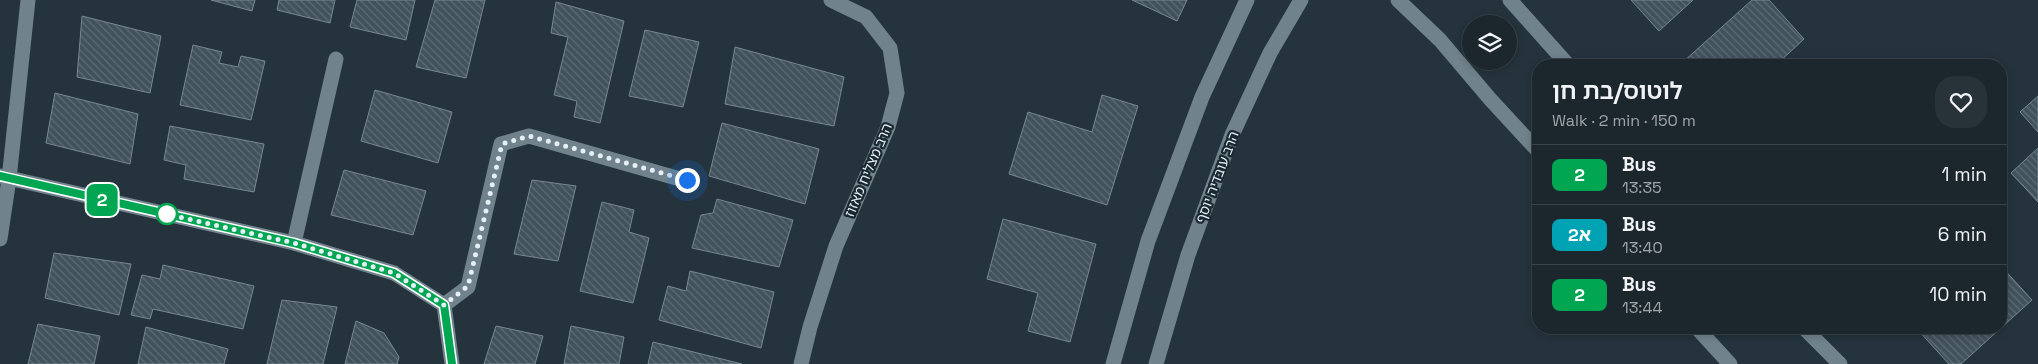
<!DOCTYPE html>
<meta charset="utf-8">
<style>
:root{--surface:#1b262d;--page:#283239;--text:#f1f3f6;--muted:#a0a5aa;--line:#394349}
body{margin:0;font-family:"Space Grotesk","Noto Sans Hebrew",sans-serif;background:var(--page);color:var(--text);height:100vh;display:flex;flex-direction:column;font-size:19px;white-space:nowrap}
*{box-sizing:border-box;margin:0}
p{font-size:16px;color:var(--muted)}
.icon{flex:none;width:28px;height:28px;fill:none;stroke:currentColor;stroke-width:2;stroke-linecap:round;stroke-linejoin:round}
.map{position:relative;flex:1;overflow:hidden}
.sheet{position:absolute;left:1532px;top:59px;width:475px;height:275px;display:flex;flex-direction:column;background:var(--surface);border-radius:20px;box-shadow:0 2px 8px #0003,0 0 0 1px var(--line)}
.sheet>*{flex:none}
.badge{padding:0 10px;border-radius:8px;font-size:18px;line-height:32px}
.tools{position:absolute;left:1462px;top:15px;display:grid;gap:10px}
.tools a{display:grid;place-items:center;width:55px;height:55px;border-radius:50%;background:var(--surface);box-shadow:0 2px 8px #0003,0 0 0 1px var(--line);font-size:25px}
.you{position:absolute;width:25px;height:25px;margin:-12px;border:4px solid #fff;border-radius:50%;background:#1a73e8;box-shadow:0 0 0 8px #1a73e833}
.map>.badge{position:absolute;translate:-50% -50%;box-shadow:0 0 0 2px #fff}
.round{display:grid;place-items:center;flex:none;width:52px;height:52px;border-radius:20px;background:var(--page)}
.summary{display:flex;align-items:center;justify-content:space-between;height:85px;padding:0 20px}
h1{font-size:24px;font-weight:600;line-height:38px}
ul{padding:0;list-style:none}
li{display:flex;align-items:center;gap:15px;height:60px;padding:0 20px;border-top:1px solid var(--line)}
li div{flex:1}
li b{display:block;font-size:19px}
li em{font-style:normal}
li .badge{min-width:55px;font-weight:700;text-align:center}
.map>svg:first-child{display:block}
.building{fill:url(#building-back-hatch);stroke:#778892}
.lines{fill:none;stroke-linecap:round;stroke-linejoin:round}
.street{stroke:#70828b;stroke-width:15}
.secondary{stroke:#70828b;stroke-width:15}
.line-casing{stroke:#fff;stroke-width:11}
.line{stroke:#00a651;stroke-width:8}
.walk{stroke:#e6eff5;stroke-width:5;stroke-dasharray:0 9}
.stop-dot{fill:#fff;stroke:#00a651;stroke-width:2.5}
.labels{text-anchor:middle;stroke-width:4.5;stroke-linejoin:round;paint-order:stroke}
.street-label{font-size:14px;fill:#e6eff5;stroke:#1a2931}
</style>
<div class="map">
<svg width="2038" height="364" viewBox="0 0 2038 364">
<defs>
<pattern id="building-back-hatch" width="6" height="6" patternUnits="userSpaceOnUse" patternTransform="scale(1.25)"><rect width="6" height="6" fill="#42525c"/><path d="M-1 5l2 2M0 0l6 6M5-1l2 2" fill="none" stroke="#5d6b74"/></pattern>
</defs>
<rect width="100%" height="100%" fill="#24333c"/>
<path class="building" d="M211,0h44l-3,11z
M279,0h56l-5,23 -53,-13z
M357,0h58l-9,40 -56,-13z
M435,0h50l-19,78 -50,-11z
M1132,0h55l-10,21z
M1631,0h62l-34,31z
M1752,0h17l35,39 -28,26h-90l-3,-3z
M556,2l68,19 -24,102 -26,-6 3,-16 -23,-6 14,-58 -17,-4z
M82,16l79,20 -11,57 -73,-16z
M645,30l54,12 -16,65 -54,-11z
M193,45l29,7 -3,11 19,4 3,-11 24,5 -14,59 -71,-15z
M735,47l109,30 -10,49 -109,-22z
M375,90l77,22 -14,51 -77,-22z
M55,93l83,21 -8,50 -84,-21z
M1102,95l36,11 -31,99 -98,-31 19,-62 64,20z
M2038,96v36l-18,-20z
M722,123l97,26 -14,55 -96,-28z
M170,126l94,18 -10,48 -70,-13 2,-14 -22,-5z
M2038,148v54l-27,-29z
M344,170l82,21 -13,44 -82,-20z
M532,180l44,6 -18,75 -44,-7z
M717,199l76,21 -14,47 -87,-19 9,-33 12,-2z
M602,202l32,8 -5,22 20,6 -16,65 -53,-12z
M1003,219l93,25 -26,98 -42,-11 10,-38 -51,-14z
M54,253l77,11 -12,51 -74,-17z
M163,265l91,21 -11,43 -90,-20 -3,10 -19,-4 11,-40 18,4z
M2001,266l31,34 -71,64h-12l-33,-36h85z
M690,271l84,21 -13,56 -102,-28 9,-34 18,5z
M282,300l55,7 -14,57h-56z
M356,321l28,12 15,24 -2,7h-52z
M38,324l62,12 -6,28h-66z
M496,326l47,10 -8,28h-51z
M571,326l53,11 -5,27h-55z
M146,327l82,22 -4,15h-86z
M653,342l89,22h-94z"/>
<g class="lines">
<path class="street" d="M0,176l294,67 100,30 50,32
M0,239l9,-60 19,-179
M294,243l42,-184
M444,305l24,-18 33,-143 28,-8 158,45
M444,305l8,59
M801,364l9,-37 26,-81 52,-119 9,-34 -7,-45 -24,-31 -35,-17"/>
<path class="secondary" d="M1398,0l42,40 50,59 49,53
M1510,0l58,65
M1697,328l33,36
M1804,328l36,36
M1113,364l35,-123 54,-144 45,-97
M1156,364l32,-109 44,-120 38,-82 31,-53"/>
</g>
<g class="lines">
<g class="line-casing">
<path id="line" d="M0,176l294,67 100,30 50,32 8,59"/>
</g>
<use href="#line" class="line"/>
<path class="walk" d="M167,214l-6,-1 133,30 100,30 50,32 24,-19 34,-142 27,-8 158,44"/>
</g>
<circle class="stop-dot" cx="167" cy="214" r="10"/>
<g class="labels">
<g class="street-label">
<text transform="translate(868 170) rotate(-67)" y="5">הרב מצליח מאזוז</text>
<text transform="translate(1217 177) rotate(-69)" y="5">הרב עובדיה יוסף</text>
</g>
</g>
</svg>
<div class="tools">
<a><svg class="icon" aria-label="layers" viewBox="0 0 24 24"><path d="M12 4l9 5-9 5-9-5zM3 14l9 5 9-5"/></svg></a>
</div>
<div class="you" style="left:687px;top:180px"></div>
<b class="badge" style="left:102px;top:200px;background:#00a651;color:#fff">2</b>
<section class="sheet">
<div class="summary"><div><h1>לוטוס/בת חן</h1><p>Walk · 2 min · 150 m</p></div><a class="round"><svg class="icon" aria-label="heart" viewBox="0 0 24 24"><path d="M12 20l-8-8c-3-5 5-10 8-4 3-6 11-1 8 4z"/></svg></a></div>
<ul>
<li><span class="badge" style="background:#00a651;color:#fff">2</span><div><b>Bus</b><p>13:35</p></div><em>1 min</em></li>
<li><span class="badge" style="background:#00a3b4;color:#fff">2א</span><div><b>Bus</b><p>13:40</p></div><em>6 min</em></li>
<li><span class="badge" style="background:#00a651;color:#fff">2</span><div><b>Bus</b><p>13:44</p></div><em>10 min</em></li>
</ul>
</section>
</div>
